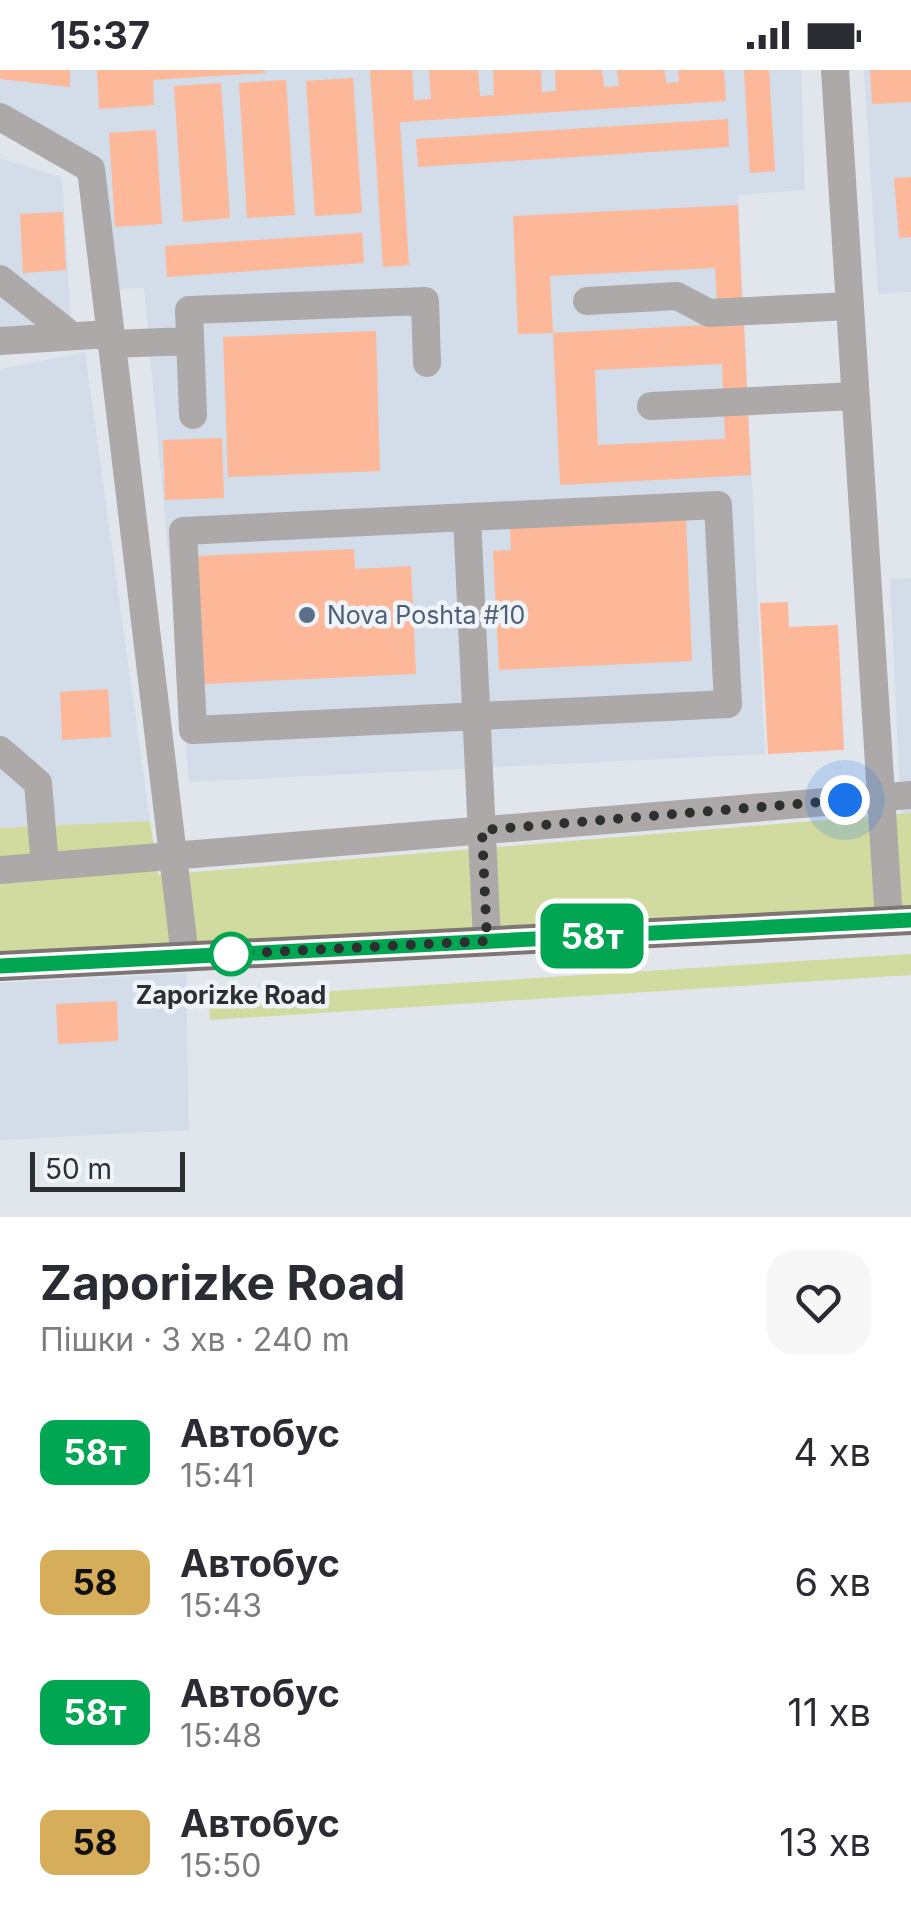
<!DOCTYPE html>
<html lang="uk">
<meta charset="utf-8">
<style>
:root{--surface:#fff;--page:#f7f7f7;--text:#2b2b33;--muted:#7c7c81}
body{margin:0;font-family:Inter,sans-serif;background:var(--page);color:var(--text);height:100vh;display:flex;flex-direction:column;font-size:38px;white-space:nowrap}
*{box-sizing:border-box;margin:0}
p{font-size:32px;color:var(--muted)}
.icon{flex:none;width:55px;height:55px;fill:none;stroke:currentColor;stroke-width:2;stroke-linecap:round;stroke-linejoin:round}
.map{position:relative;height:1147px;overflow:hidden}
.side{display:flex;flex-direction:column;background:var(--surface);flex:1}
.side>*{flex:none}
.badge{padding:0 20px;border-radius:15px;font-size:35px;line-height:65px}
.scale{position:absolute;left:30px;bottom:25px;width:155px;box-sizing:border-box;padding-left:10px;border:5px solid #2d2f31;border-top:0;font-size:28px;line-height:35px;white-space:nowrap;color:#2d2f31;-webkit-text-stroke:8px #eff4fa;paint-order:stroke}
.you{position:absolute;width:50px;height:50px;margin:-25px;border:8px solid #fff;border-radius:50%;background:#1a73e8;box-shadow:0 0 0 15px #1a73e833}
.map>.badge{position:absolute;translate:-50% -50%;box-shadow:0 0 0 5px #fff}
.round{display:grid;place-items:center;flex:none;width:105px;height:105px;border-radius:30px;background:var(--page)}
.headline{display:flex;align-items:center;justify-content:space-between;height:170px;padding:0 40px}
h1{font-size:48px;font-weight:700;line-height:75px}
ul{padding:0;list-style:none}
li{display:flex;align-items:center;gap:30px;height:130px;padding:0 40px}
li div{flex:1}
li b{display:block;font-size:38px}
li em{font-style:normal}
li .badge{min-width:110px;font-weight:700;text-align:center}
.status{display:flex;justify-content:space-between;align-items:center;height:70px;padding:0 50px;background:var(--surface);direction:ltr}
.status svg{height:28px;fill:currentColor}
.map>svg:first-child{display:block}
.built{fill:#d3dce9}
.green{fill:#d1da9f}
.building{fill:#fdb799}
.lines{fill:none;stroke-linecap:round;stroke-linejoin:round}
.minor{stroke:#ada9a8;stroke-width:28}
.major{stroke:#7d7674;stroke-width:30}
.line-casing{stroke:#fff;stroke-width:22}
.line{stroke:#00a651;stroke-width:15}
.walk{stroke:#2d2f31;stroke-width:10;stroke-dasharray:0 18}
.service-dot{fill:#5c6f8a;stroke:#eff4fa;stroke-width:4}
.stop-dot{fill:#fff;stroke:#00a651;stroke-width:5}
.labels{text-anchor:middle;stroke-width:9;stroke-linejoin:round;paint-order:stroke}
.service-label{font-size:25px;fill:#4e5e75;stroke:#eff4fa;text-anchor:start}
.stop-label{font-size:25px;font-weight:bold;fill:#2d2f31;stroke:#eff4fa}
</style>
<div class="status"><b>15:37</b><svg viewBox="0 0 49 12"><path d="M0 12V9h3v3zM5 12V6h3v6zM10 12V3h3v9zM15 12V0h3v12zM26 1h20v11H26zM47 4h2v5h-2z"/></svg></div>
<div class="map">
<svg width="911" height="1147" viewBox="0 0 911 1147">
<rect width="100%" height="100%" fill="#e1e6ed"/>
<path class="built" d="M0,0h801l4,120 -67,5 27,559 -576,28 -45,-494 -40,1 -13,-120 -91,-52z
M864,0h47v222l-33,2z
M0,88l62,20 9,143 -71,8z
M85,282l65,469 -150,7v-459z
M911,508v235l-10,1 -11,-235z
M186,903l3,157 -189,10v-157z"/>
<path class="green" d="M911,743v94l-911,46v-125l150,-7 8,54z
M911,884v21l-701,45 -1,-21z"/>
<path class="building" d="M0,0h70v17l-70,-8z
M97,0h168v3l-112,7 1,25 -55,4z
M370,0h42l2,30 17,-1 -2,-29h49l2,26 14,-1 -1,-25h48l1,22 14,-1 -1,-21h47l2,17 15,-1 -2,-16h48l1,13 13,-1 -1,-12h46l2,31 -326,21 9,143 -26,2z
M744,0h25l6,101 -25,2z
M870,0h41v32l-39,2z
M353,8l9,135 -47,3 -9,-135z
M286,10l9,135 -48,3 -8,-135z
M221,13l9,135 -47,4 -9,-136z
M728,49l1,28 -311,20 -2,-28z
M156,60l6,94 -47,3 -6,-94z
M911,107v60l-12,1 -5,-60z
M738,135l4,95 -25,1 -2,-33 -165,8 3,57 -35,1 -5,-118z
M63,142l3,58 -43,3 -3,-59z
M362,163l2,30 -197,14 -2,-31z
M744,253l3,67 -24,1 -1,-27 -127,6 3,75 127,-6 -1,-25 24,-2 3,63 -191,10 -7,-152z
M376,261l4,140 -152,6 -5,-140z
M222,368l2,60 -59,2 -2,-60z
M686,449l6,142 -193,9 -6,-119 18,-1 -1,-23z
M354,479l1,20 56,-3 5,108 -213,10 -6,-128z
M788,532l1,25 49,-2 6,125 -76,4 -8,-151z
M108,619l3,48 -49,3 -2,-48z
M117,931l1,40 -60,3 -2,-40z"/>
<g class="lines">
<path class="minor" d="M835,0l54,851
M0,47l91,52 94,787
M0,209l72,57
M587,231l90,-5 32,17 141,-7
M0,271l109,-7
M111,274l79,-3
M651,336l204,-10
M193,345l-4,-105 236,-9 2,62
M718,435l10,199 -535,26 -10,-199z
M467,447l20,424
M0,680l38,33 7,83
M0,800l911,-75"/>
<path class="major" d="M0,896l911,-46"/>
</g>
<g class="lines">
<g class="line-casing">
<path id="line" d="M0,896l911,-46"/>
</g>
<use href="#line" class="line"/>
<path class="walk" d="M231,884l256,-13 -5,-111 363,-30"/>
</g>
<circle class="service-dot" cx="307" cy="545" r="10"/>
<circle class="stop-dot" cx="231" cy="884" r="20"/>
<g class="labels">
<g class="service-label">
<text x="327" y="554">Nova Poshta #10</text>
</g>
<g class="stop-label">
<text x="231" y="934">Zaporizke Road</text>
</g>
</g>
</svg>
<div class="scale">50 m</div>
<div class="you" style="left:845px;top:730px"></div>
<b class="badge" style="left:592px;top:866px;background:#00a651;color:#fff">58т</b>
</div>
<section class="side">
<div class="headline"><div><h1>Zaporizke Road</h1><p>Пішки · 3 хв · 240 m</p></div><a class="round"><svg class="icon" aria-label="heart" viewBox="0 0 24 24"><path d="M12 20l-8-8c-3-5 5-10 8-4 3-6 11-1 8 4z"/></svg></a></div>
<ul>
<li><span class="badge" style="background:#00a651;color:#fff">58т</span><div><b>Автобус</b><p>15:41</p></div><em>4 хв</em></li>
<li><span class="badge" style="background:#d6ad5b;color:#111">58</span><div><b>Автобус</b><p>15:43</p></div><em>6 хв</em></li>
<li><span class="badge" style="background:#00a651;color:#fff">58т</span><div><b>Автобус</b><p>15:48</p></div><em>11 хв</em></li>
<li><span class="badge" style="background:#d6ad5b;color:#111">58</span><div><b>Автобус</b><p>15:50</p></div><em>13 хв</em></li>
</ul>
</section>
